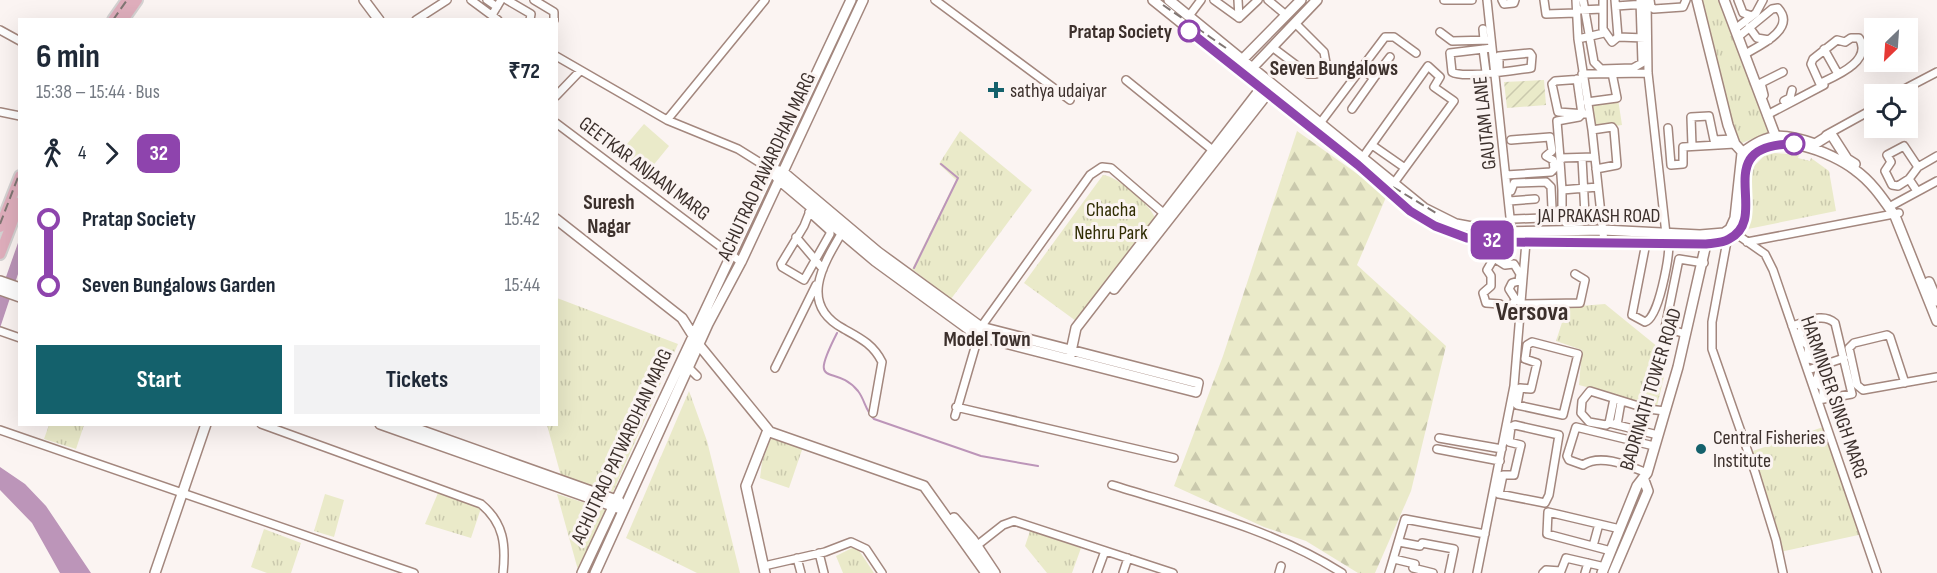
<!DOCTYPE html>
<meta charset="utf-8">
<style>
:root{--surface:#fff;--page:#f2f2f3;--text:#1f2937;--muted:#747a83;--accent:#14616c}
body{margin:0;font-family:"Sofia Sans Condensed",sans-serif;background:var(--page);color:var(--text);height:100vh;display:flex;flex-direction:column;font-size:22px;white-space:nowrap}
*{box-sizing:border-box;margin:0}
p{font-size:20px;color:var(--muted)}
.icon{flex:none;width:33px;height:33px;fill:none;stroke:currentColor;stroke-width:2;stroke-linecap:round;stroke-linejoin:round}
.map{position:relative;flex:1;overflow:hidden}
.sheet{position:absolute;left:18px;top:18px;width:540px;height:408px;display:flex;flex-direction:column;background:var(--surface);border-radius:0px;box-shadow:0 6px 24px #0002}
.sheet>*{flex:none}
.badge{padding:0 12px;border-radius:9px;font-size:21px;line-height:39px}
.needle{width:39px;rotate:205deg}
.tools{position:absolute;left:1864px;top:18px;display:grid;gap:12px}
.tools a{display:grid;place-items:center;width:54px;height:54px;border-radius:0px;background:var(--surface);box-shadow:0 6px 24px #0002;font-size:30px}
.map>.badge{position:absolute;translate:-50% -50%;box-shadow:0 0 0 3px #fff}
.legs{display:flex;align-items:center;gap:9px;height:66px;padding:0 18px;font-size:20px}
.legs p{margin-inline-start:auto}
.head{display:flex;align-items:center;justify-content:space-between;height:102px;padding:0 18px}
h1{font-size:33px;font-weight:700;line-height:45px}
.primary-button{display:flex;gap:12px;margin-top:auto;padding:12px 18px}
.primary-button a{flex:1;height:69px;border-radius:0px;background:var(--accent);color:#fff;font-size:24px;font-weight:700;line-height:69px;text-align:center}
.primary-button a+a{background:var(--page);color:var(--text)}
ul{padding:0 18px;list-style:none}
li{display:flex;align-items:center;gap:21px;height:66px;font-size:22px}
li i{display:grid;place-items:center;width:9px;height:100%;margin:0 8px;background:currentColor}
li i::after{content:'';width:15px;height:15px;margin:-8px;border:4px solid;border-radius:50%;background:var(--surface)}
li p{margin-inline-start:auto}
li:first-child i{background:linear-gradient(#0000 50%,currentColor 0)}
li:last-child i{background:linear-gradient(currentColor 50%,#0000 0)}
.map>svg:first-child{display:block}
.grass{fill:url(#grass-tufts)}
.forest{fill:url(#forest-firs)}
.garden{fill:url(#garden-furrows)}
.pitch{fill:#eaeac9}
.water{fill:#bc95b9}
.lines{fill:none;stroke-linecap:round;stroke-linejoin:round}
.stream{stroke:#bc95b9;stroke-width:2}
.street-casing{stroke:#a3877e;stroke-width:10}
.secondary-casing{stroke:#a3877e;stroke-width:12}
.primary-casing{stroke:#d4d1d1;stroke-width:14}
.street{stroke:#fff;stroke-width:7}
.secondary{stroke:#fff;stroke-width:9}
.primary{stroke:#dfaebc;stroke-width:10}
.rail{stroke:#807673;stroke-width:2;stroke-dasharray:9 4.5;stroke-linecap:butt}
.line-1-casing{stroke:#fff;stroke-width:14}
.line-1{stroke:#8e44ad;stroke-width:9}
.stop-1-dot{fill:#fff;stroke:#8e44ad;stroke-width:3}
.poi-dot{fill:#14616c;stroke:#fbf4f2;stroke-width:2}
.labels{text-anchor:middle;stroke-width:6;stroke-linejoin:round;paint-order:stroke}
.stop-label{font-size:20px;font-weight:bold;fill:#3c302c;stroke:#fbf4f2;text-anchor:end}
.poi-label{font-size:20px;fill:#3c302c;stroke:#fbf4f2;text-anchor:start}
.street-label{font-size:20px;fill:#3c302c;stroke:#fbf4f2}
.park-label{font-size:20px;fill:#2f2c02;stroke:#fbf4f2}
.neighbourhood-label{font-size:21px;font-weight:bold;fill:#3c302c;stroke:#fbf4f2}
.district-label{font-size:26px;font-weight:bold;fill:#3c302c;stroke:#fbf4f2}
</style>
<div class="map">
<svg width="1937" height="573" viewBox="0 0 1937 573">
<defs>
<pattern id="grass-tufts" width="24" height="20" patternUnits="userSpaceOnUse" patternTransform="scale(1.5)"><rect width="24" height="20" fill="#eaeac9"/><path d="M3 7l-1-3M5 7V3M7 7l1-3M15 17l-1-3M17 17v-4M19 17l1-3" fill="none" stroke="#cac9ad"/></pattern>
<pattern id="forest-firs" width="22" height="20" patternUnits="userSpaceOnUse" patternTransform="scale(1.5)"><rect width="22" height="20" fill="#eaeac9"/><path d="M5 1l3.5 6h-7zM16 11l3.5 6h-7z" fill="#cac9ad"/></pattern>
<pattern id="garden-furrows" width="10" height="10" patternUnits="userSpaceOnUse" patternTransform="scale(1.5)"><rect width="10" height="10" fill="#eaeac9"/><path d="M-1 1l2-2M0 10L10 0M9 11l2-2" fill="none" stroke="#cac9ad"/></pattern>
</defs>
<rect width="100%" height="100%" fill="#fbf4f2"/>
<path class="grass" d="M1701,0h20l43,113 5,19 -27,11 -8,-8z
M1618,99l4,26 -27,4 -3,-27z
M960,131l72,59 -81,109 -39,-30 44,-89 -17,-16z
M1775,153l24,2 -1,3 12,3 1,-3 18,13 7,40 -88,18 1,-58 15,-15z
M1103,175c14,1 48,30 52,43l-79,103 -52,-38z
M557,298l121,46 -65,148 -52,-16 -14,-51 9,-1z
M1605,304l64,52 -12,50 -78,-21 3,-35 -26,-9 11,-34z
M689,391l18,50 33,132h-43l-71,-35z
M49,425h35l-8,24 -32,-10z
M1826,426l37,108 -83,18 -10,-45 -20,-55z
M772,436l31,11 -14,41 -29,-10 2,-16z
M438,493l43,15 -10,30 -46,-14z
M325,494l19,6 -10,37 -20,-6z
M557,494l50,16 -29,60z
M264,529l37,14 -10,30h-24l-16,-6z
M1030,531l51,17 -9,25h-25l-22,-27z
M856,546l18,27h-31l-7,-17z"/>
<path class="forest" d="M1297,131l90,64 -30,70 89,81 -35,145 -36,82h-17l-52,-32 -42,-14 -90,-41 49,-130z"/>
<path class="garden" d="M1544,80l2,25 -39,3 -3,-26z"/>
<path class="pitch" d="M644,124l25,22 -22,27 -26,-22z"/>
<path class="water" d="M19,240v31l-19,57v-34z
M0,467l25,17 21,22 45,67h-31l-28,-50 -32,-33z"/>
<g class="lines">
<path class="stream" d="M914,268l44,-90 -17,-14
M837,333c-30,59 -3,29 21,58 7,9 7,19 16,28l107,37 57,10"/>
<g class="street-casing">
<path id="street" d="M471,0l27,20
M487,0l10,7
M507,0l24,14 -1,6
M534,0l20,12v8
M935,0l135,100
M1214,0l25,18 19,-18
M1238,0l1,18
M1268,0l18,15
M1444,0h28
M1487,0l25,236
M1502,0l2,4 10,-1 1,-3
M1544,0l2,14 30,-1
M1576,0l2,39 14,91 12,112
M1583,0l11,62 7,7 32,-1 9,-5 -2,-63
M1603,0v29l9,13 6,-5 -3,-37
M1647,0l1,73 18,161
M1650,0l1,7 3,2 29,-2 3,-7
M1738,0l5,13 9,3
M1616,6l29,-2
M1580,10l22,-1
M492,15l9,-15
M1189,16l12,-16
M416,20l31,-20
M1749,27l8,11 12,2
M1483,29l1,11
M1735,29l21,-16 7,-13
M0,30l20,11
M1440,32l12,9 39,-1
M1618,37l27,1
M1738,37l34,-28 6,-1c19,21 -19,38 -33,46
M1578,39l26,-6
M1272,47l36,27h8l10,-11 -2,-11 -29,-29
M1492,48l-42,5 2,19c11,7 63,-2 79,-4l1,-12 -2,-3 -31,3v15
M1483,49l3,23
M1824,49l14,25
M556,56l111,64 71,29 32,20
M1361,69l13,9 16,-21
M1582,74l66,-1
M1577,79l5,35
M1583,79l-28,2 -3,3 6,28 28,2
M1126,80l89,72
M1895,94l42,-22
M1764,95l-3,-12 22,-11
M556,96l24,-25
M1784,101l6,-3 2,-8
M1587,102l30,-4 -5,-25
M1352,109l22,-31
M0,112l20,4
M1582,114l-3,3 -22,4 3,37 35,-1
M1767,115l57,-30 -1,-3c15,-7 50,-22 36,-44h-8l-6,4 -8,-2 -24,19 -2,5 9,20
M667,120l98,-120
M1321,122l64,-85h9l22,16
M556,123l185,139
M1668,128l3,37 12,-1v-17l52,-3
M1592,130l20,-3 2,3 3,35 -21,4
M1826,135l49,-27
M1372,145l33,23
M1692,146l-1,-29 18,-1 5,24 19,-1
M1363,157l65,-91 12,11 -6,10 20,14 -60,82
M1562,159l-2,2 2,29 36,-3
M1506,175l45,-3 3,-3 -1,-9 -7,-4 6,-5 -2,-14 -39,3
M1909,179l-11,7 -6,-1 -7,-14 6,-9 -4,-7 17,-9 14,21
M1562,190v29l4,4 16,-1 3,-7 -3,-57
M1511,191l3,-8 32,-1 5,5 1,21 -9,10 -29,1
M1917,191l-8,-12 9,-12 19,-11
M1509,201l26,-2
M1889,207l48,-26
M809,212l21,19v3l-26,46 -22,-13 -1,-3 23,-38 8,-20
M844,229c-20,34 -47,75 0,100 16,9 29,15 38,33l-9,51
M1732,231l33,23 8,16 104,303
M1725,235l2,6 -15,81v27l43,123 21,68 7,33
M796,237l27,32
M1747,242l152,-29
M1646,243l-14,72 13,7c14,-4 24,-64 24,-79
M1520,274l-1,7 -7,2 -3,6 7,11 -9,9 -7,-5 -14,-1 -3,-10 8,-7v-10l-4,-6 7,-12 11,7 9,-1 6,10 3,-1
M1521,304l59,-1 5,-23 -10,-6
M1802,323l-2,15 8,8 1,13 8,2 2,10 -3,11 7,6v11
M1792,326c15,-4 30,-14 43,-3l17,71 -34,6
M0,331l20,7
M1686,334l-21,-6 14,-69 25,4
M1532,342l46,12 -15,61 -46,-10 3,-17 11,1 6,-26 -12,-4 2,-14z
M686,365l11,11
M775,368l41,-83
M1808,370l36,-12
M1905,383l-15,-46 -3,-2 -33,8 -5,5 8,37 6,5 74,-13
M956,407l218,51
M955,416l26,-89 109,-152 12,-8 9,1 57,49
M1609,423l5,-24
M261,424l220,80c23,19 25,41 22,69
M1515,425l44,10 -10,60 -4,8 -46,-9 4,-19h11l7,-30 -12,-3 2,-15z
M1617,425l4,-23
M0,430l414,143
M1641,430l7,-21
M1658,435l-49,-12 -3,2 -17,-3 -8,-9 1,-12 8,-10 58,18 17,2
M1439,438l63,11
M1437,449l63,12
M1629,466l8,-25
M1647,473c-18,-7 -46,-20 -64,-8l-14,-5 -2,-4 9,-29 78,19
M1112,485c77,24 161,44 230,88
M1399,542l21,4 2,-3 32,6 -5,24
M1593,546l6,-22
M975,547l28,-22 11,-4 159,52
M1611,551l-64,-17 1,-22 72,17
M819,553l5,20
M797,558l4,15
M1394,559l21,5 -2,4 20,5
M764,566l61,-14 26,-10 15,7 16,24
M1097,573l8,-22
M1123,573l5,-15
M1279,573l2,-7
M1389,573l16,-54 80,15
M1477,573l37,-187 12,-144
M1543,573l3,-3 15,1 5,-13 39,9
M1585,573l3,-10"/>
</g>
<g class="secondary-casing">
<path id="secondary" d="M364,0l15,20
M1153,0l205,165 52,46 25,15 32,12 45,4 194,2c67,-10 23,-53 44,-86 21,-32 83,-5 105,12 17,12 28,29 40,46l42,105
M1169,0l255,208 32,16 43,8 104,-2 97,5 24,-2 6,-4 5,-11 7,-65c27,-21 41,-20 73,-9l16,-10 16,25 8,5
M1697,0l31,125 7,19 11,12
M1724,0l51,135
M1243,59l58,-59
M1254,66l63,-66
M770,169l13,3 95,80 103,75 217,56 -2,9 -218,-56 -103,-75 -96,-81z
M556,219l126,99 17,27 71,87 154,54 62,87
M0,281l20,7
M1929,282l8,19
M1114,289l154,-196
M0,290l20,7
M1070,356l6,-28 186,-241
M380,424l238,84
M403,424l216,77
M954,518l19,22 22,33
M155,573l51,-149
M582,573l269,-573
M595,573l113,-249 33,-62 122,-262
M765,573l-19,-87 22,-56
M1602,573l35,-87 10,-13 31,-106 28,-123
M1613,573l35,-82 -4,-11"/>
</g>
<g class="primary-casing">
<path id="primary" d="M113,20l14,-20
M123,20l14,-20
M0,227l20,-51
M0,254l20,-52"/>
</g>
<use href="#street" class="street"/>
<use href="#secondary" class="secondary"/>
<use href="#primary" class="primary"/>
<path class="rail" d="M1163,5l63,43
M113,20l14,-20
M1393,187l43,26
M0,224l20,-52"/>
</g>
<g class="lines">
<g class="line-1-casing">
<path id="line-1" d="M1189,31l169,134 52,46 25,15 32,12 45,4 194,2c8,-1 17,-1 23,-5 44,-22 -23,-95 65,-95"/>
</g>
<use href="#line-1" class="line-1"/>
</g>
<g class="stop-1-dot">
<circle cx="1189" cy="31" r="10"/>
<circle cx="1794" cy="144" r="10"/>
</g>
<g class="poi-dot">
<path d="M993 81h6v6h6v6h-6v6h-6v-6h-6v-6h6z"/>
<circle cx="1701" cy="449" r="6"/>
</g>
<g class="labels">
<g class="stop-label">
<text x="1172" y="38">Pratap Society</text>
</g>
<g class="poi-label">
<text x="1010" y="97">sathya udaiyar</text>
<text x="1713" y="444">Central Fisheries<tspan x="1713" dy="23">Institute</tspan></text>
</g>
<g class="street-label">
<text transform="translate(1484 123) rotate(-96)" y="7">GAUTAM LANE</text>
<text transform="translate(766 166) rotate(-65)" y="7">ACHUTRAO PAWARDHAN MARG</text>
<text transform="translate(645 168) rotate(37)" y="7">GEETKAR ANJAAN MARG</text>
<text x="1599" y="222">JAI PRAKASH ROAD</text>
<text transform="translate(1650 389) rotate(-73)" y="7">BADRINATH TOWER ROAD</text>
<text transform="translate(1835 397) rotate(71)" y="7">HARMINDER SINGH MARG</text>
<text transform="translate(621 446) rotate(-65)" y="7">ACHUTRAO PATWARDHAN MARG</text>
</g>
<g class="park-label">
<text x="1111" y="216">Chacha<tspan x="1111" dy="23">Nehru Park</tspan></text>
</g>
<g class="neighbourhood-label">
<text x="1334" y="75">Seven Bungalows</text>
<text x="609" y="209">Suresh<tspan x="609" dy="24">Nagar</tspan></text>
<text x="987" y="346">Model Town</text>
</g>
<g class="district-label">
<text x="1532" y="320">Versova</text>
</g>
</g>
</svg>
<div class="tools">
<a><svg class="needle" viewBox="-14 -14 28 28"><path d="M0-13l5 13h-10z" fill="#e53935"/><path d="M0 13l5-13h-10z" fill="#747a83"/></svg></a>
<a><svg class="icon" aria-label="locate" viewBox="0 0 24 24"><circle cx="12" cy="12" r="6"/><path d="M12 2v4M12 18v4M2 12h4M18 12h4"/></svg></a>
</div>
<b class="badge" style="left:1492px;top:240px;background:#8e44ad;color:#fff">32</b>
<section class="sheet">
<div class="head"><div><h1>6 min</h1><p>15:38 – 15:44 · Bus</p></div><b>₹72</b></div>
<div class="legs"><svg class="icon" aria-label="walk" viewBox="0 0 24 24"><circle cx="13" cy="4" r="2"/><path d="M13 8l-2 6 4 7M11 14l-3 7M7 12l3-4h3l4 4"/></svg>4<svg class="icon" aria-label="forward" viewBox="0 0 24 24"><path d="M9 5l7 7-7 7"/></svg><b class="badge" style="background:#8e44ad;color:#fff">32</b></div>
<ul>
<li><i style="color:#8e44ad"></i><b>Pratap Society</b><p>15:42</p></li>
<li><i style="color:#8e44ad"></i><b>Seven Bungalows Garden</b><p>15:44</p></li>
</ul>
<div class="primary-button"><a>Start</a><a>Tickets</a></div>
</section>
</div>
